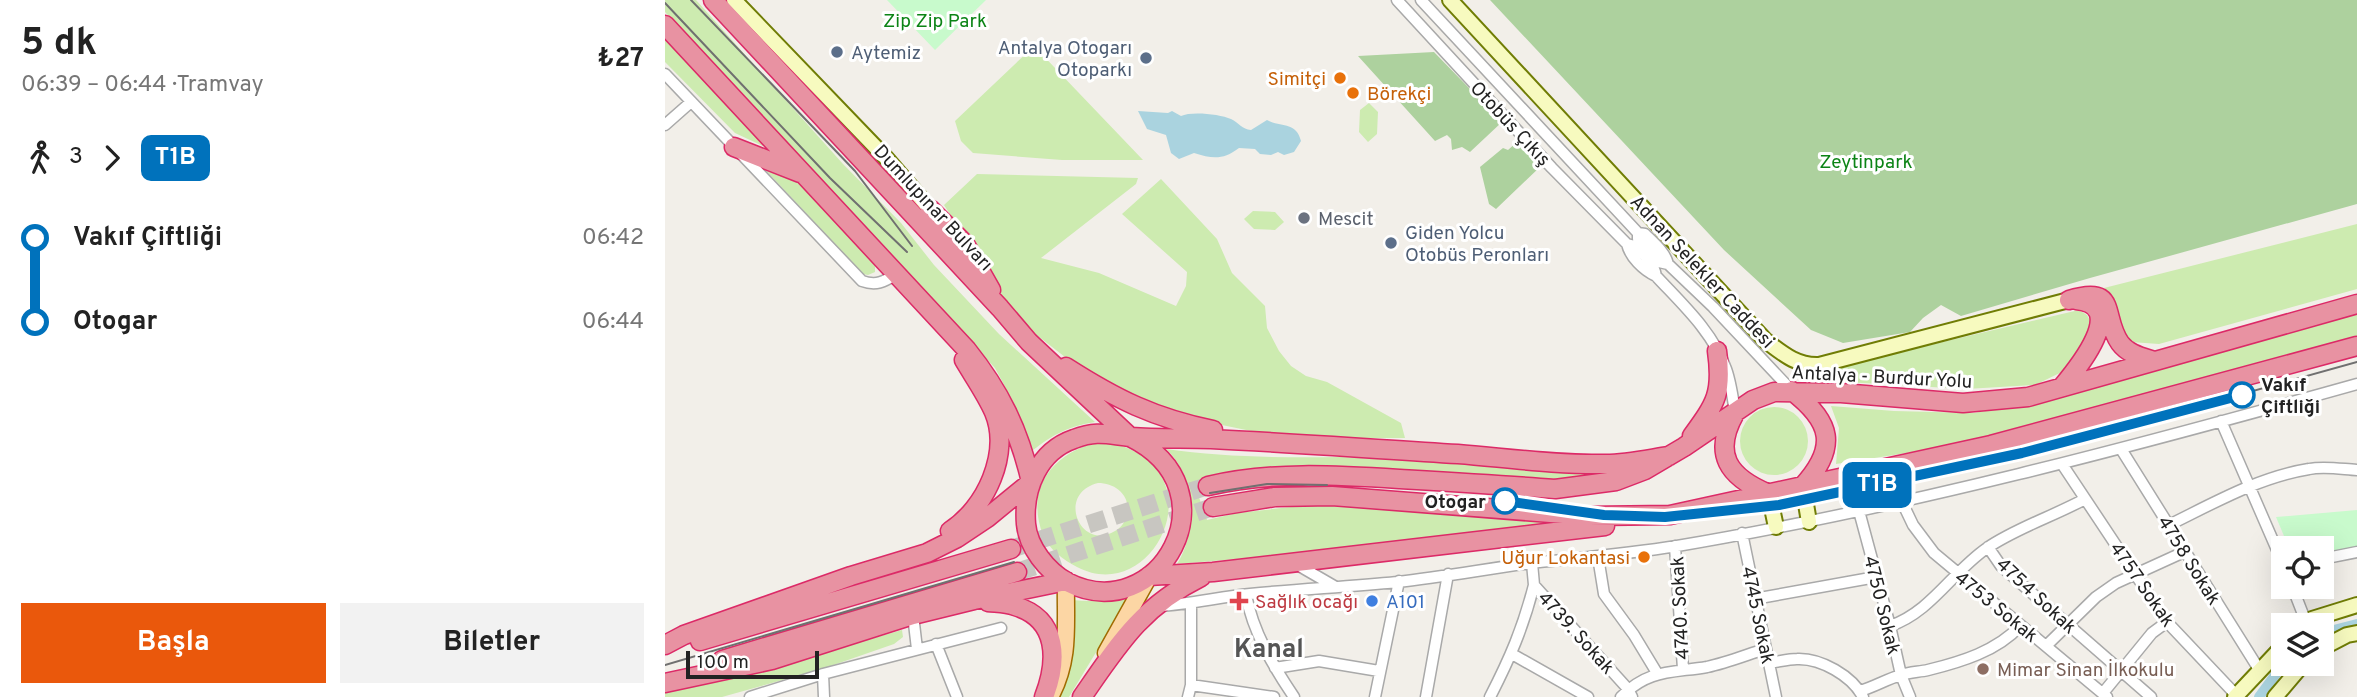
<!DOCTYPE html>
<html lang="tr">
<meta charset="utf-8">
<style>
:root{--surface:#fff;--page:#f2f2f2;--text:#222;--muted:#767676;--accent:#ea580c}
body{margin:0;font-family:Overpass,sans-serif;background:var(--page);color:var(--text);height:100vh;display:flex;flex-direction:column;font-size:26px;white-space:nowrap}
*{box-sizing:border-box;margin:0}
p{font-size:23px;color:var(--muted)}
.icon{flex:none;width:38px;height:38px;fill:none;stroke:currentColor;stroke-width:2;stroke-linecap:round;stroke-linejoin:round}
.map{position:relative;flex:1;overflow:hidden}
.drawer{display:flex;flex-direction:column;background:var(--surface);width:665px}
.drawer>*{flex:none}
.badge{padding:0 14px;border-radius:10px;font-size:24px;line-height:46px}
.buttons{position:absolute;left:1606px;top:536px;display:grid;gap:14px}
.buttons a{display:grid;place-items:center;width:63px;height:63px;border-radius:0px;background:var(--surface);box-shadow:0 7px 28px #0002;font-size:35px}
.scale{position:absolute;left:21px;bottom:18px;width:133px;box-sizing:border-box;padding-left:7px;border:4px solid #222;border-top:0;font-size:19px;line-height:24px;white-space:nowrap;color:#222;-webkit-text-stroke:5px #fff;paint-order:stroke}
.map>.badge{position:absolute;translate:-50% -50%;box-shadow:0 0 0 4px #fff}
.legs{display:flex;align-items:center;gap:10px;height:77px;padding:0 21px;font-size:23px}
.legs p{margin-inline-start:auto}
.overview{display:flex;align-items:center;justify-content:space-between;height:119px;padding:0 21px}
h1{font-size:38px;font-weight:700;line-height:52px}
.action{display:flex;gap:14px;margin-top:auto;padding:14px 21px}
.action a{flex:1;height:80px;border-radius:0px;background:var(--accent);color:#fff;font-size:28px;font-weight:700;line-height:80px;text-align:center}
.action a+a{background:var(--page);color:var(--text)}
ul{padding:0 21px;list-style:none}
li{display:flex;align-items:center;gap:24px;height:84px;font-size:26px}
li i{display:grid;place-items:center;width:10px;height:100%;margin:0 9px;background:currentColor}
li i::after{content:'';width:18px;height:18px;margin:-9px;border:5px solid;border-radius:50%;background:var(--surface)}
li p{margin-inline-start:auto}
li:first-child i{background:linear-gradient(#0000 50%,currentColor 0)}
li:last-child i{background:linear-gradient(currentColor 50%,#0000 0)}
main{display:flex;flex:1;min-height:0}
.map>svg:first-child{display:block}
.grass{fill:#cdebb0;fill-rule:evenodd}
.forest{fill:#add19e}
.park{fill:#c8facc}
.water{fill:#aad3df}
.lines{fill:none;stroke-linecap:round;stroke-linejoin:round}
.canal{stroke:#aad3df;stroke-width:10}
.highway-tunnel{stroke:#c8c6c1;stroke-width:18;stroke-dasharray:18 9;stroke-linecap:butt}
.street-casing{stroke:#a9a9a9;stroke-width:13}
.secondary-casing{stroke:#707d05;stroke-width:18}
.primary-casing{stroke:#a06b00;stroke-width:19}
.highway-casing{stroke:#dc2a67;stroke-width:21}
.street{stroke:#fff;stroke-width:10}
.secondary{stroke:#f7fabf;stroke-width:14}
.primary{stroke:#fcd6a4;stroke-width:16}
.highway{stroke:#e892a2;stroke-width:18}
.tram{stroke:#707070;stroke-width:2}
.line-1-casing{stroke:#fff;stroke-width:16}
.line-1{stroke:#0072bc;stroke-width:10}
.service-dot{fill:#5c6f8a;stroke:#fff;stroke-width:2.5}
.food-dot{fill:#e8710a;stroke:#fff;stroke-width:2.5}
.worship-dot{fill:#6b7280;stroke:#fff;stroke-width:2.5}
.stop-1-dot{fill:#fff;stroke:#0072bc;stroke-width:3.5}
.health-dot{fill:#e0444e;stroke:#fff;stroke-width:2.5}
.shop-dot{fill:#3f7fe0;stroke:#fff;stroke-width:2.5}
.education-dot{fill:#8d6e63;stroke:#fff;stroke-width:2.5}
.labels{text-anchor:middle;stroke-width:6;stroke-linejoin:round;paint-order:stroke}
.park-label{font-size:19px;fill:#0c8416;stroke:#fff}
.service-label{font-size:19px;fill:#4e5e75;stroke:#fff;text-anchor:start}
.food-label{font-size:19px;fill:#c56008;stroke:#fff;text-anchor:end}
.street-label{font-size:19px;fill:#222;stroke:#fff}
.worship-label{font-size:19px;fill:#5b616d;stroke:#fff;text-anchor:start}
.stop-label{font-size:19px;font-weight:bold;fill:#222;stroke:#fff;text-anchor:start}
.health-label{font-size:19px;fill:#be3a42;stroke:#fff;text-anchor:start}
.shop-label{font-size:19px;fill:#366cbe;stroke:#fff;text-anchor:start}
.education-label{font-size:19px;fill:#785e54;stroke:#fff;text-anchor:start}
.district-label{font-size:26px;font-weight:bold;fill:#555;stroke:#fff}
</style>
<main>
<section class="drawer">
<div class="overview"><div><h1>5 dk</h1><p>06:39 – 06:44 · Tramvay</p></div><b>₺27</b></div>
<div class="legs"><svg class="icon" aria-label="walk" viewBox="0 0 24 24"><circle cx="13" cy="4" r="2"/><path d="M13 8l-2 6 4 7M11 14l-3 7M7 12l3-4h3l4 4"/></svg>3<svg class="icon" aria-label="forward" viewBox="0 0 24 24"><path d="M9 5l7 7-7 7"/></svg><b class="badge" style="background:#0072bc;color:#fff">T1B</b></div>
<ul>
<li><i style="color:#0072bc"></i><b>Vakıf Çiftliği</b><p>06:42</p></li>
<li><i style="color:#0072bc"></i><b>Otogar</b><p>06:44</p></li>
</ul>
<div class="action"><a>Başla</a><a>Biletler</a></div>
</section>
<div class="map">
<svg width="1692" height="697" viewBox="0 0 1692 697">
<rect width="100%" height="100%" fill="#f2efe9"/>
<path class="grass" d="M0,0h31l147,164 58,59 33,42 65,69 96,88c-30,5 -44,14 -67,32 -7,-32 -17,-58 -33,-86l-330,-356z
M0,34l109,117 -39,-18 -70,-71z
M369,46l109,114h-81l-89,-7 -12,-12 -6,-20z
M704,103l9,9 -1,22 -9,8 -9,-10 1,-22z
M94,163l37,14 76,82 3,5v8l-7,3 -5,-1z
M312,174l161,4 -2,6 -95,74 58,15 77,33 10,-20 1,-14 -65,-58 39,-35 56,60 15,34 33,33 2,22 12,23 12,15 15,10 21,6 74,41 4,15h-75l-74,-6 -83,-17 -36,-15 -72,-43 -62,-48 -8,-25 -51,-79z
M588,211l22,1 9,10 -9,8 -21,-1 -10,-10z
M1692,224v65l-198,55 -28,-2c-17,-17 -9,-42 -27,-54z
M1414,310l8,5 6,11 -9,20 -18,24 -31,15 -69,4 -121,-7 -13,-4v-10z
M1692,311v25l-359,99 -53,12 -109,17 3,-36 -8,-22 63,5 80,2 44,-8z
M1075 441a34 34 0 1 1 68 0a34 34 0 1 1-68 0Z
M436,441c123,19 56,168 -24,126 -13,-7 -28,-17 -34,-32 -19,-49 12,-83 58,-94zM433,483c17,0 33,12 29,31 -1,7 -6,14 -12,17 -34,21 -60,-37 -17,-48z
M501,449c57,8 116,9 174,8l280,14 -5,4 -60,8 -264,-15 -35,1 -62,14 13,37 30,-7 91,-10 177,13 46,7 -243,30 -131,11c21,-33 19,-88 -11,-115z
M465,596l-61,101h-11c18,-39 17,-55 14,-97 21,2 38,1 58,-4z
M237,630l1,7 -9,7 -72,25 -100,28h-57v-8l127,-28z"/>
<path class="forest" d="M825,0h867v204l-267,74 -129,38 -20,-11 -18,13 -13,14 -67,11 -32,-13 -87,-80z
M769,52l68,70 -32,30 -8,-5 -10,3 -1,-11 -4,-4 -12,6 -77,-85z
M853,141l23,25 -45,43 -7,-5 -9,-37 23,-19 5,2z"/>
<path class="park" d="M222,0h99l-51,50z
M1692,510v36l-35,8v-6h-33l-13,-31z"/>
<path class="water" d="M473,111l30,2 4,-2 9,5c10,-5 39,-2 50,3 8,4 11,10 20,11l16,-10c15,8 29,1 34,21l-7,11 -10,3 -6,-3 -7,3 -11,-1 -5,-5 -16,-1c-16,12 -26,11 -45,5l-15,6 -8,-6 -5,-18 -19,-6z"/>
<g class="lines">
<path class="canal" d="M1657,633l35,-9
M1594,697l25,-34"/>
<path class="highway-tunnel" d="M346,549l197,-63
M352,572l196,-65"/>
<g class="street-casing">
<path id="street" d="M732,0l155,168 75,76c12,2 27,19 29,32 26,28 57,56 70,93 5,14 7,29 9,44
M756,0l217,233 7,1c9,9 20,18 23,30
M0,74l197,207c14,5 22,1 34,-7
M0,125l26,-23
M973,233v6l21,23 9,2 45,43 79,84
M962,244c3,13 16,26 29,32
M1556,421l63,145
M1456,449l139,222
M1397,464l105,158 70,74
M1237,502l11,23 21,28 173,144
M1194,511l31,115 11,49 9,22
M1504,525c45,-22 90,-48 140,-56 15,-3 32,0 48,1
M1077,533l34,164
M1010,546l8,123
M1323,547l13,19 150,131
M933,557l6,37 30,41 23,38
M1657,559l35,-7
M867,563l2,22 94,104 4,8
M631,564l38,22
M1627,586l14,36
M581,595c7,37 27,71 48,102
M1089,599l122,-22
M494,606c31,-2 61,-9 91,-12 49,-5 98,-7 147,-12 45,-5 89,-13 134,-19 48,-5 97,-9 146,-17 230,-39 455,-99 680,-162
M248,615l4,34
M1225,626c41,-14 62,-54 97,-78 29,-20 67,-32 98,-49
M271,644l21,53
M1381,646l50,-49 20,-14 68,-31
M847,654l76,43
M1104,663c9,-1 19,-4 28,-4 24,-1 55,17 66,38
M610,668l44,-7 60,10
M158,674l1,23
M526,685l83,12
M1195,691c14,-4 27,-12 41,-16 8,-3 18,-3 27,-5 33,-8 69,-19 92,-44
M1438,693l49,-60 15,-11
M85,697l73,-23 178,-46
M523,697l3,-12v-81
M710,697l24,-116
M761,697l22,-123
M825,697c20,-39 33,-69 44,-112
M956,697c27,-28 51,-24 86,-30 19,-4 39,-12 58,-18"/>
</g>
<g class="secondary-casing">
<path id="secondary" d="M69,0l151,157 45,52
M785,0l316,341c17,13 31,25 53,24l250,-65
M1138,486l6,36
M1104,494l7,33
M1638,625l9,-6 45,-14
M1657,648l25,-13 10,-2
M1570,697l49,-52
M1610,697l29,-34"/>
</g>
<g class="primary-casing">
<path id="primary" d="M441,653l43,-77
M385,697c21,-39 15,-73 16,-116"/>
</g>
<g class="highway-casing">
<path id="highway" d="M48,0l287,308 29,34 101,95c108,53 28,192 -63,145 -20,-11 -39,-35 -41,-58 -3,-36 13,-73 48,-85 24,-9 34,-4 57,-2 26,2 53,1 80,2 82,4 165,10 247,15 49,4 99,11 148,10 21,0 43,-5 63,-8
M0,25l302,325c33,41 52,80 64,132
M69,147l66,26
M265,209l35,35 26,46
M1404,300c50,-16 32,16 51,43 8,11 22,14 34,18
M401,367c50,32 88,51 147,63
M1397,387c15,-18 68,-82 14,-87
M1127,391c40,31 46,56 11,95
M1070,413c-23,41 -7,64 34,81
M1027,436c24,-33 31,-43 25,-85
M543,486c63,-15 127,-11 192,-7 51,3 103,6 155,10l61,-8 29,-11 39,-23 69,-47 21,-8 67,1 122,10 65,-6 329,-93
M548,507l62,-10 57,-1 257,20 81,-1 321,-70 366,-99
M285,531c36,-23 61,-78 44,-119 -8,-18 -20,-35 -30,-52
M484,576l64,-4 392,-46
M323,602c9,1 19,1 27,4 44,13 43,55 29,91
M35,641l311,-92
M0,645l19,-10 167,-59 76,-23 30,-15 30,-20 44,-36
M57,660l295,-88
M0,683l107,-23 141,-45 61,-15 92,-19
M417,697c36,-52 60,-91 119,-120"/>
</g>
<use href="#street" class="street"/>
<use href="#secondary" class="secondary"/>
<use href="#primary" class="primary"/>
<use href="#highway" class="highway"/>
<path class="tram" d="M26,0l164,171 57,75
M0,3l165,175 77,74
M1194,489l221,-50 277,-77
M545,493l57,-9 60,1
M0,665l349,-103"/>
</g>
<g class="lines">
<g class="line-1-casing">
<path id="line-1" d="M840,501l99,14 61,2 114,-12 243,-52 220,-58"/>
</g>
<use href="#line-1" class="line-1"/>
</g>
<g class="service-dot">
<circle cx="172" cy="52" r="7"/>
<circle cx="481" cy="58" r="7"/>
<circle cx="726" cy="243" r="7"/>
</g>
<g class="food-dot">
<circle cx="675" cy="78" r="7"/>
<circle cx="688" cy="93" r="7"/>
<circle cx="979" cy="557" r="7"/>
</g>
<circle class="worship-dot" cx="639" cy="218" r="7"/>
<g class="stop-1-dot">
<circle cx="1577" cy="395" r="12"/>
<circle cx="840" cy="501" r="12"/>
</g>
<path class="health-dot" d="M570.5 590.5h7v7h7v7h-7v7h-7v-7h-7v-7h7z"/>
<circle class="shop-dot" cx="707" cy="601" r="7"/>
<circle class="education-dot" cx="1318" cy="669" r="7"/>
<g class="labels">
<g class="park-label">
<text x="270" y="27">Zip Zip Park</text>
<text x="1201" y="168">Zeytinpark</text>
</g>
<g class="service-label">
<text x="467" y="54" text-anchor="end">Antalya Otogarı<tspan x="467" dy="22">Otoparkı</tspan></text>
<text x="186" y="59">Aytemiz</text>
<text x="740" y="239">Giden Yolcu<tspan x="740" dy="22">Otobüs Peronları</tspan></text>
</g>
<g class="food-label">
<text x="661" y="85">Simitçi</text>
<text x="702" y="100" text-anchor="start">Börekçi</text>
<text x="965" y="564">Uğur Lokantasi</text>
</g>
<g class="street-label">
<text transform="translate(846 123) rotate(47)" y="7">Otobüs Çıkış</text>
<text transform="translate(269 207) rotate(47)" y="7">Dumlupınar Bulvarı</text>
<text transform="translate(1038 271) rotate(47)" y="7">Adnan Selekler Caddesi</text>
<text transform="translate(1217 376) rotate(3)" y="7">Antalya - Burdur Yolu</text>
<text transform="translate(1525 560) rotate(58)" y="7">4758 Sokak</text>
<text transform="translate(1478 584) rotate(55)" y="7">4757 Sokak</text>
<text transform="translate(1372 595) rotate(43)" y="7">4754 Sokak</text>
<text transform="translate(1218 605) rotate(76)" y="7">4750 Sokak</text>
<text transform="translate(1332 606) rotate(39)" y="7">4753 Sokak</text>
<text transform="translate(1014 608) rotate(-93)" y="7">4740. Sokak</text>
<text transform="translate(1094 615) rotate(78)" y="7">4745 Sokak</text>
<text transform="translate(912 632) rotate(48)" y="7">4739. Sokak</text>
</g>
<g class="worship-label">
<text x="653" y="225">Mescit</text>
</g>
<g class="stop-label">
<text x="1596" y="391">Vakıf<tspan x="1596" dy="22">Çiftliği</tspan></text>
<text x="821" y="508" text-anchor="end">Otogar</text>
</g>
<g class="health-label">
<text x="590" y="608">Sağlık ocağı</text>
</g>
<g class="shop-label">
<text x="721" y="608">A101</text>
</g>
<g class="education-label">
<text x="1332" y="676">Mimar Sinan İlkokulu</text>
</g>
<g class="district-label">
<text x="604" y="657">Kanal</text>
</g>
</g>
</svg>
<div class="buttons">
<a><svg class="icon" aria-label="locate" viewBox="0 0 24 24"><circle cx="12" cy="12" r="6"/><path d="M12 2v4M12 18v4M2 12h4M18 12h4"/></svg></a>
<a><svg class="icon" aria-label="layers" viewBox="0 0 24 24"><path d="M12 4l9 5-9 5-9-5zM3 14l9 5 9-5"/></svg></a>
</div>
<div class="scale">100 m</div>
<b class="badge" style="left:1212px;top:485px;background:#0072bc;color:#fff">T1B</b>
</div>
</main>
